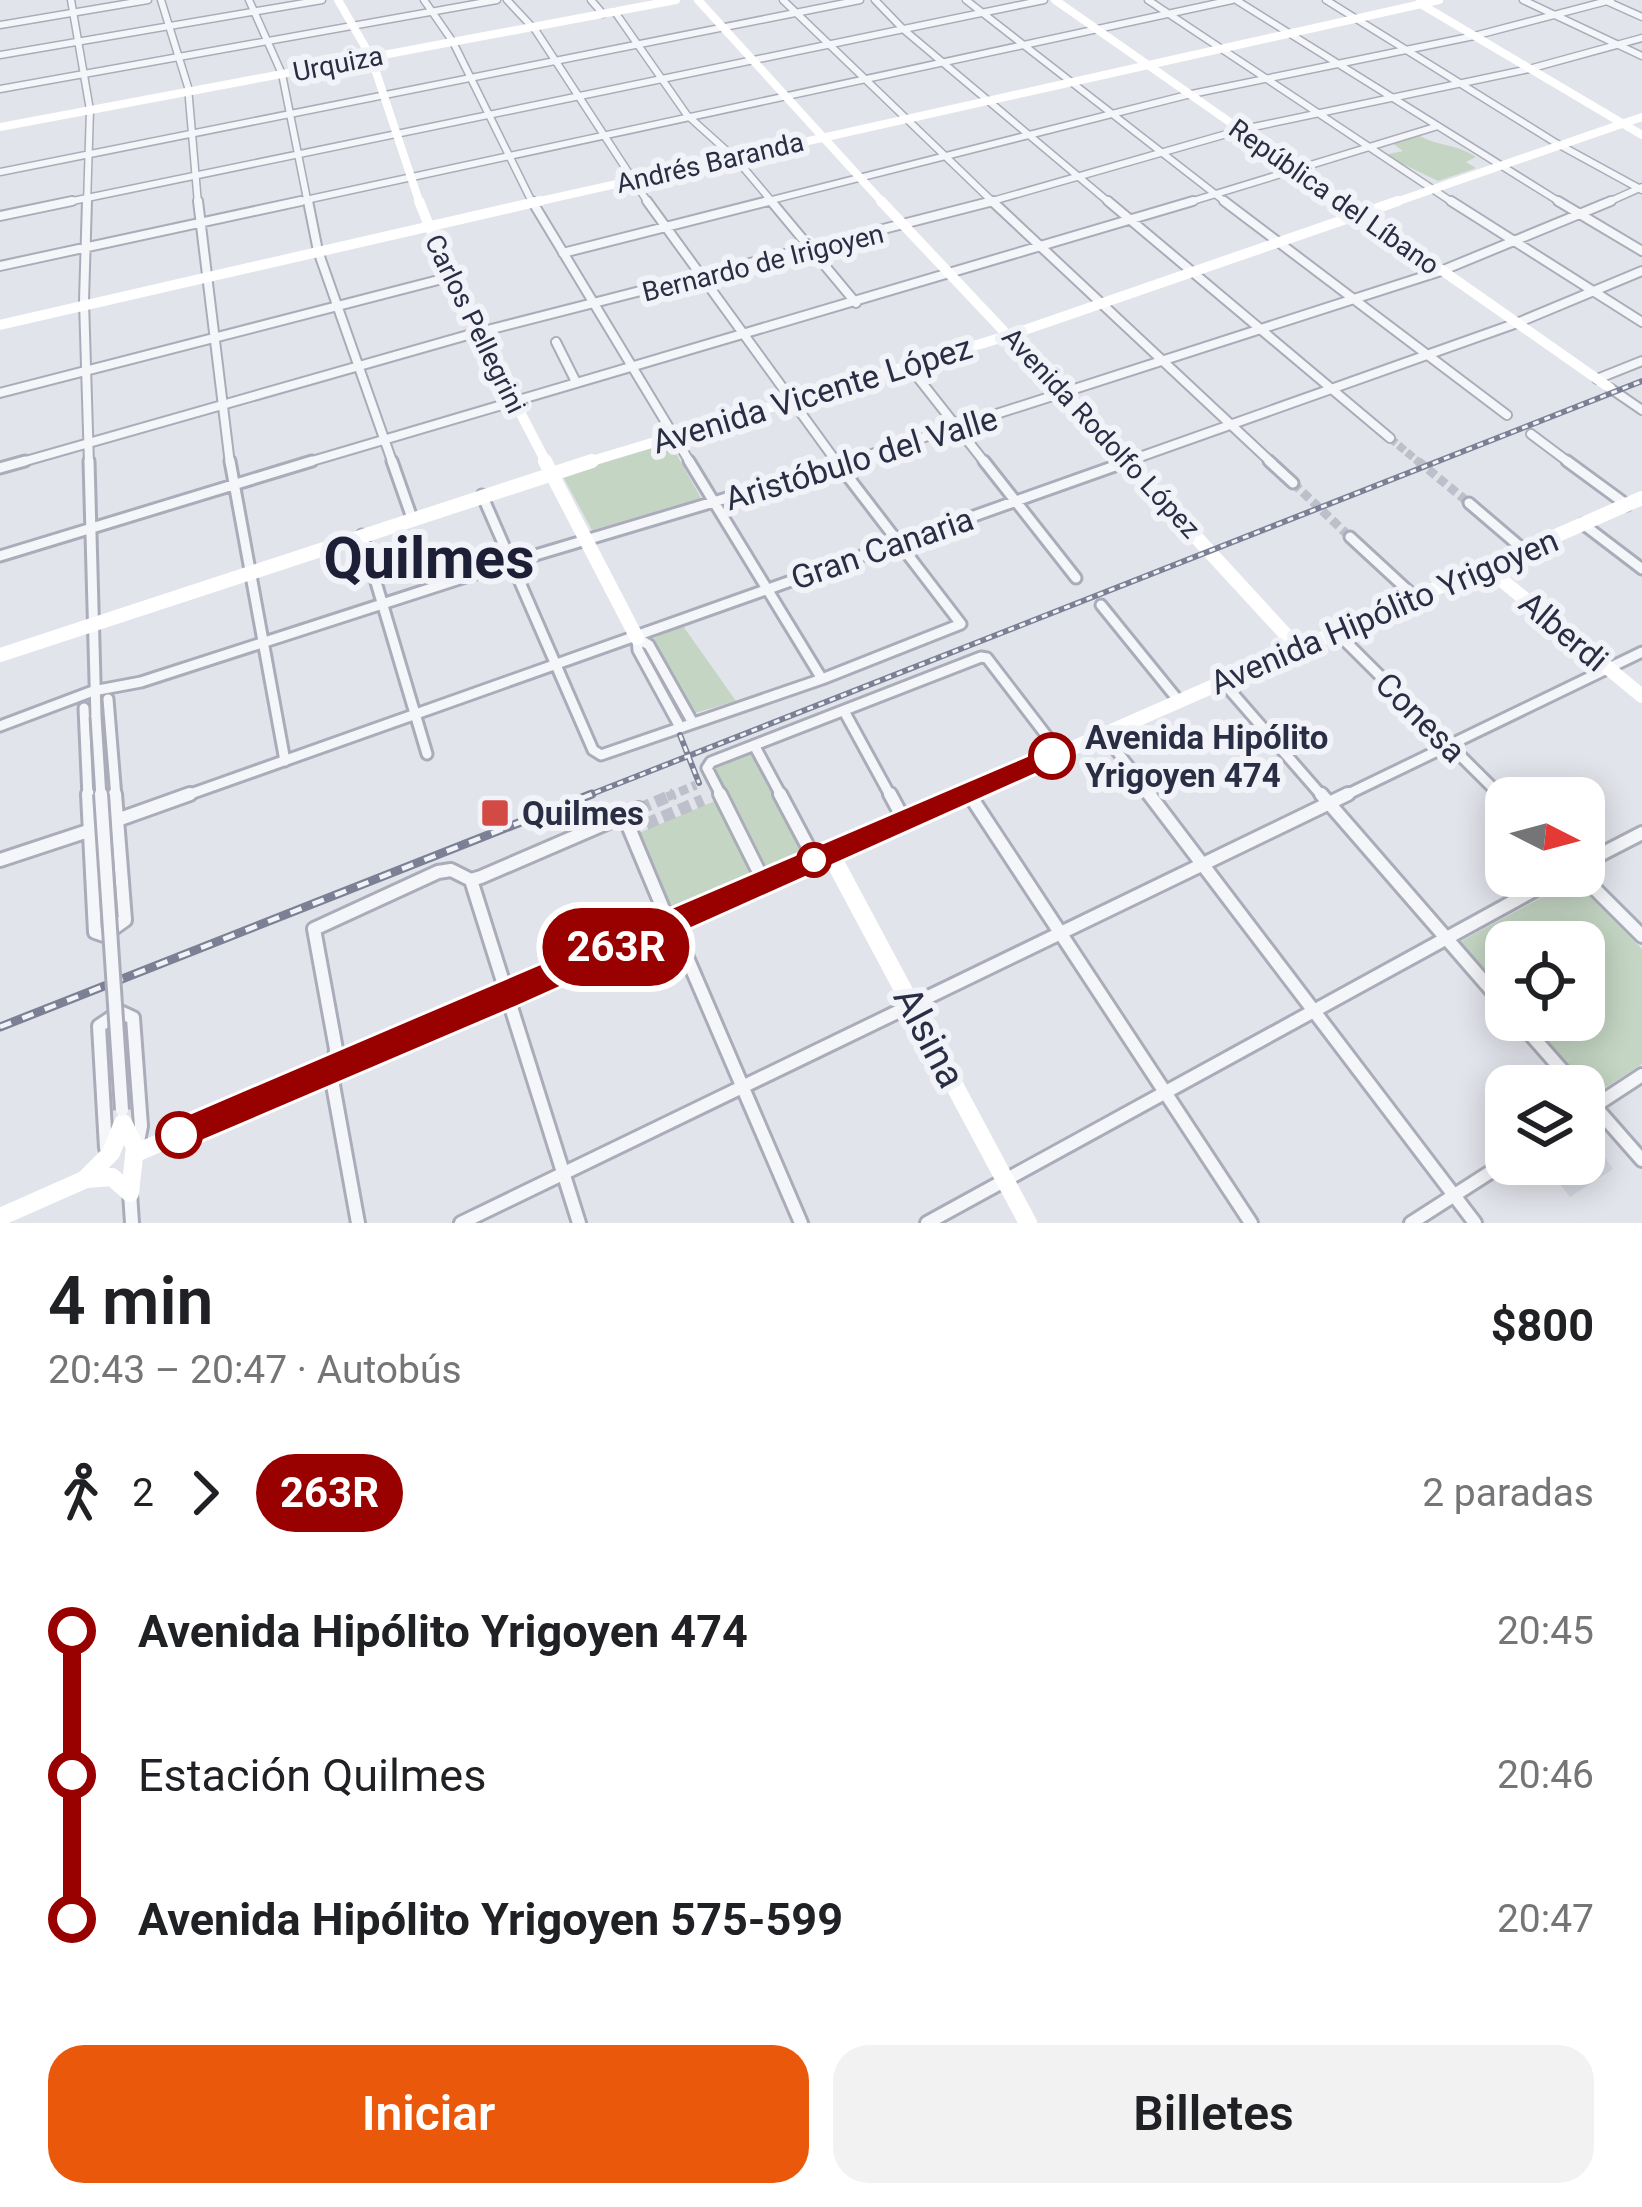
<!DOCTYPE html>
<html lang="es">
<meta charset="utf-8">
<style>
:root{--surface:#fff;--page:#f2f2f2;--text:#202124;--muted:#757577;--accent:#ea580c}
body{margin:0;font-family:Roboto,sans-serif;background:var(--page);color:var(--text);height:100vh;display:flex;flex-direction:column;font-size:45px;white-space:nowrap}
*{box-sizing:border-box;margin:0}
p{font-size:39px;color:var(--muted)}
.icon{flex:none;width:66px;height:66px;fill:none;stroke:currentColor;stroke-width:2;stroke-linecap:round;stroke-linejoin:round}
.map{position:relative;height:1223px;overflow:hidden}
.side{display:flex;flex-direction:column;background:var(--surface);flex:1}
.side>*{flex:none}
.badge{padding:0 24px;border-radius:39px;font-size:42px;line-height:78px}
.needle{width:78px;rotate:96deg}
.controls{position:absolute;left:1485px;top:777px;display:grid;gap:24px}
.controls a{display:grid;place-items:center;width:120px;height:120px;border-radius:24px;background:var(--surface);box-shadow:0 6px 30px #0003;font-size:60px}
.map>.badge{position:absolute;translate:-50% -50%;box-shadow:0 0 0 6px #fff}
.legs{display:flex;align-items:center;gap:18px;height:132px;padding:0 48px;font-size:39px}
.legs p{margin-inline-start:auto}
.head{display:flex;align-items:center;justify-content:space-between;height:204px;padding:0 48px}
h1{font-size:66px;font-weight:600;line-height:90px}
.primary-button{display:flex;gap:24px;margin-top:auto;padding:24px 48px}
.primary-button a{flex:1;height:138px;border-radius:36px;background:var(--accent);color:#fff;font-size:48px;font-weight:600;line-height:138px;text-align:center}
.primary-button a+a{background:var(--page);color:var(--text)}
ul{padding:0 48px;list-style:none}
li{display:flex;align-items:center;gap:42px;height:144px;font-size:45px}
li i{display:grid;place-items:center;width:18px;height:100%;margin:0 15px;background:currentColor}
li i::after{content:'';width:30px;height:30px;margin:-15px;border:9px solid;border-radius:50%;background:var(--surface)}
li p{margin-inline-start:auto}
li:first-child i{background:linear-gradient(#0000 50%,currentColor 0)}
li:last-child i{background:linear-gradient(currentColor 50%,#0000 0)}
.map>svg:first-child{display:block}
.built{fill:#d4d6e0}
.green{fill:#c4d5c3}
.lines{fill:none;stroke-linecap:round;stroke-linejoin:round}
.street-tunnel-far2{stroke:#bdc0ca;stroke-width:8;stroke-dasharray:8 3;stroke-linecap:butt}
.street-tunnel-far1{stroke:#bdc0ca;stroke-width:9;stroke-dasharray:9 4.5;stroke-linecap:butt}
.street-tunnel{stroke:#bdc0ca;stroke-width:12;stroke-dasharray:12 6;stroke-linecap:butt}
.street-far3-casing{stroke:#aaadb9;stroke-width:9}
.street-far2-casing{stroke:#aaadb9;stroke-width:12}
.street-far1-casing{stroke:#aaadb9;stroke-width:15}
.street-casing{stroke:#aaadb9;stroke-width:18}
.street-far3{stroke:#f5f6f9;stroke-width:6}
.street-far2{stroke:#f5f6f9;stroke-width:8}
.street-far1{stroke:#f5f6f9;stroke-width:9}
.street{stroke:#f5f6f9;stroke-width:12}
.secondary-far3{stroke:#fff;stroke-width:8}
.secondary-far2{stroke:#fff;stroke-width:10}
.secondary-far1{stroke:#fff;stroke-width:14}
.secondary{stroke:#fff;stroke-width:18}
.rail-far1-casing{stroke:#7b8095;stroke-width:6}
.rail-casing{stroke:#7b8095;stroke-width:9}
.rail-far1{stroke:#f2f3f8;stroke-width:3;stroke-dasharray:6;stroke-linecap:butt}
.rail{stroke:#f2f3f8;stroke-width:4.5;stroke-dasharray:12;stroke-linecap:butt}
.street-bridge-far1-casing{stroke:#aaadb9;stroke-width:15;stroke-linecap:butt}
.street-bridge-casing{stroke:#aaadb9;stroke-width:18;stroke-linecap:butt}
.street-bridge-far1{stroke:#f5f6f9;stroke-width:9}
.street-bridge{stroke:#f5f6f9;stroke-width:12}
.line-1{fill:#990100;stroke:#fff;stroke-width:3}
.stop-1-dot{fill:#fff;stroke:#990100;stroke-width:6}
.poi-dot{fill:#d34944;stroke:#f2f3f8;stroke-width:4.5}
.labels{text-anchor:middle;stroke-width:12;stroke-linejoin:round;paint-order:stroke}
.far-street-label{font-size:27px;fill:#292e44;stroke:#f2f3f8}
.street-label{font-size:33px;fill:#292e44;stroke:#f2f3f8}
.stop-label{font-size:33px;font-weight:bold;fill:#292e44;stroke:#f2f3f8;text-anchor:start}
.poi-label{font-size:33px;font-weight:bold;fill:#292e44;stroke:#f2f3f8;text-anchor:start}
.near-street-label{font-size:39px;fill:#292e44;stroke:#f2f3f8}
.town-label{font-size:57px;font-weight:bold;fill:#1c1f35;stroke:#f2f3f8}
</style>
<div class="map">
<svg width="1642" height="1223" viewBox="0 0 1642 1223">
<rect width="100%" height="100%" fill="#e2e4eb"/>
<path class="built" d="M1590,1137l23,32 -43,28 -25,-32 39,-1v-24z"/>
<path class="green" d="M1418,135c20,12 37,8 58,22l-10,5 10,6 -38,13 -54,-26 19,-4 -11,-8z
M669,441l32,57 -109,32 -30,-55z
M683,626l53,75 -48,14 -44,-73z
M748,749l56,102 -38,19 -56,-104z
M717,800l37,75 -81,36 -34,-78z
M1574,880l68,69v115l-53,34 -5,-12h-6l-58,-66h64v-78h-78v62l-52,-59z"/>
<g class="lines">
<path class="street-tunnel-far2" d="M1390,438l31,26"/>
<path class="street-tunnel-far1" d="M1418,461l51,42
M1293,483l57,54
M667,797l29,-12"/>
<path class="street-tunnel" d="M639,809l35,-15
M646,824l57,-24"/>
<g class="street-far3-casing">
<path id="street-far3" d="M71,0l19,110 -3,94
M161,0l27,87 10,117
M249,0l33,74 26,130
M424,0l29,42 80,162
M507,0l29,31 113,173
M591,0l12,14
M783,0l212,204
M875,0l28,29 208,175
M966,0l262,204
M1148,0l307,204
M1236,0l327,204
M1326,0l230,143 86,47
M1523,0l119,56
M1604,0l38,17
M615,12l72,103 50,45 37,44
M0,25l148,-25
M0,55l322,-55
M0,89l497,-89
M0,172l860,-172
M58,204l986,-204
M287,204l945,-204
M756,204l431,-109 287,-59 137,-36
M982,204l262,-75 285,-60 113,-31
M1183,204l255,-78
M1604,204l38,-17"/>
</g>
<g class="street-far2-casing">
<path id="street-far2" d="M87,201l-3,100 5,163
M198,201l32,263
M308,201l10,50 75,213
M532,201l159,263
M647,201l191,263
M771,201l85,102
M992,201l281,263
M1108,201l282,237
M1224,201l283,214
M1451,201l191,121
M1558,201l84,50
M0,216l72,-15
M563,253l205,-52
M0,266l301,-65
M556,342l20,40
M908,365l78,99
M1597,379l45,-18
M1610,388l32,22
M0,393l450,-116
M1531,434l40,30
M15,464l453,-129 525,-134
M302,464l891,-263
M841,464l600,-193 170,-70
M1120,464l397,-141 125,-52"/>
</g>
<g class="street-far1-casing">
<path id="street-far1" d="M89,461l7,256
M230,461l55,300
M392,461l20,57
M689,461l133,218
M984,461l92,117
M1269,461l24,22
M1567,461l60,44
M0,468l25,-7
M482,495l111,255 8,5 221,-76 139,-55 -125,-163
M1469,503l55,47
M1583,524l59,45
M362,535l65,219
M1350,537l65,60
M0,556l312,-95
M1101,605l77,95
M1337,633l165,164
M637,638l12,7 44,78
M637,638l1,12 42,77
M1222,681l101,116
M108,699l8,98
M84,708l4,89
M844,711l47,86
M0,726l93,-35 48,-9 371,-120 339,-101
M1103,733l49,64
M754,745l28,52
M968,792l3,5
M182,797l947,-336
M722,797l-15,-29 4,-6 270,-105 6,1 72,94
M1342,797l300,-145"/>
</g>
<g class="street-casing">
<path id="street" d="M88,794l7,138 9,3 21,-15 -10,-126
M720,794l44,88
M780,794l35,66
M890,794l14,26
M969,794l282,429
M1149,794l326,429
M1321,794l185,213
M1499,794l7,7
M625,818l44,105
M120,819l70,-25
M0,860l91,-30
M1584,863l58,-30
M1582,876l60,60
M471,880l108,343
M676,932l125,291
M1518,1020l58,66
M1584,1094l58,66
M1584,1113l58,-38
M106,1148l-7,-122 21,-14 13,6 8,108 -4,21
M130,1193l2,30
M358,1223l-25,-138 3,-36 -22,-120 124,-57 13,-2 20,10 10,-3 158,-68
M461,1223l887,-429
M927,1223l633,-347
M1411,1223l95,-61"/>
</g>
<use href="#street-far3" class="street-far3"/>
<use href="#street-far2" class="street-far2"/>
<use href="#street-far1" class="street-far1"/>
<use href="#street" class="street"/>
<path class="secondary-far3" d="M338,0l33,57 49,147
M698,0l186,204
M1055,0l292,204
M1419,3l223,132
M0,127l676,-127
M527,204l912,-204
M1390,204l252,-87"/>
<path class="secondary-far2" d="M419,201l31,76 97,187
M881,201l248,263
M1343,201l267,187
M0,325l540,-124
M582,464l428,-129 388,-134"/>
<path class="secondary-far1" d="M545,461l92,177
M1126,461l173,188
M1486,567l156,129
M0,655l592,-194
M961,797l681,-299"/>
<path class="secondary" d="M830,853l198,370
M123,1123l12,24 -5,46
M136,1153l832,-359
M86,1178l25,-25 12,-30
M0,1217l86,-38 26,-2 18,16"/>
<g class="rail-far1-casing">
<path id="rail-far1" d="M680,735l19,48
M584,797l1058,-416"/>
</g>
<g class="rail-casing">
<path id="rail" d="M0,1027l592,-233"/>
</g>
<use href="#rail-far1" class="rail-far1"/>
<use href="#rail" class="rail"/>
<g class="street-bridge-far1-casing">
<path id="street-bridge-far1" d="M96,717l5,80"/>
</g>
<g class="street-bridge-casing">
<path id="street-bridge" d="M101,794l21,316"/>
</g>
<use href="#street-bridge-far1" class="street-bridge-far1"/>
<use href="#street-bridge" class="street-bridge"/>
</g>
<path class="line-1" d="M1052,745l9,3 4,8 -4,7 -545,244 -337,144 -12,-5 -5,-11 5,-12z"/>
<g class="stop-1-dot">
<circle cx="1052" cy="756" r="21"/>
<circle cx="814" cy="860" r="15"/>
<circle cx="179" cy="1135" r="21"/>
</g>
<rect class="poi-dot" x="480" y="798" width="30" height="30" rx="6"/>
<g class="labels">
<g class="far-street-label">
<text transform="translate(338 64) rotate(-11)" y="9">Urquiza</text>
<text transform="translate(710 163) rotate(-13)" y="9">Andrés Baranda</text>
<text transform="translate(1334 197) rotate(35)" y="9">República del Líbano</text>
<text transform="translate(763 263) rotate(-14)" y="9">Bernardo de Irigoyen</text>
<text transform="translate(475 324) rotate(64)" y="9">Carlos Pellegrini</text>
<text transform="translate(1101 433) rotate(47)" y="9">Avenida Rodolfo López</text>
</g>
<g class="street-label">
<text transform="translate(812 394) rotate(-17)" y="12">Avenida Vicente López</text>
<text transform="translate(861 458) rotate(-17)" y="12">Aristóbulo del Valle</text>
<text transform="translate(882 548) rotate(-19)" y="12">Gran Canaria</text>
<text transform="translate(1384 611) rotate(-23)" y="12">Avenida Hipólito Yrigoyen</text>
<text transform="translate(1564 631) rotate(40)" y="12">Alberdi</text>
<text transform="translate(1421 717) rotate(45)" y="12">Conesa</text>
</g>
<g class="stop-label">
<text x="1085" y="749">Avenida Hipólito<tspan x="1085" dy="38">Yrigoyen 474</tspan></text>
</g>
<g class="poi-label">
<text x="522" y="825">Quilmes</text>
</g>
<g class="near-street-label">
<text transform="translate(930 1037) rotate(62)" y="14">Alsina</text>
</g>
<g class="town-label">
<text x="429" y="578">Quilmes</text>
</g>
</g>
</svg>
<div class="controls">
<a><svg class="needle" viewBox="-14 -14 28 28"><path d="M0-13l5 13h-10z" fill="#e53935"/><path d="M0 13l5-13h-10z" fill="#757577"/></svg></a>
<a><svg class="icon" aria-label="locate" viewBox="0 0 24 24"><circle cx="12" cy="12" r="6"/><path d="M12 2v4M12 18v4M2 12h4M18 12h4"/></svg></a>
<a><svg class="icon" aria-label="layers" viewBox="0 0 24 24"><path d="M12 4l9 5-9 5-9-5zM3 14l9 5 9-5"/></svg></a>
</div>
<b class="badge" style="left:616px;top:947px;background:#990100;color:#fff">263R</b>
</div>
<section class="side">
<div class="head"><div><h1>4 min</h1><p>20:43 – 20:47 · Autobús</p></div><b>$800</b></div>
<div class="legs"><svg class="icon" aria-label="walk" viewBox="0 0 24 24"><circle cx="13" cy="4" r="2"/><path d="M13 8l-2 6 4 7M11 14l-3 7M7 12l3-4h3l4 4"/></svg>2<svg class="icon" aria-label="forward" viewBox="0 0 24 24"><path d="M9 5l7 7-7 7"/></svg><b class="badge" style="background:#990100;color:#fff">263R</b><p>2 paradas</p></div>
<ul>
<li><i style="color:#990100"></i><b>Avenida Hipólito Yrigoyen 474</b><p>20:45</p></li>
<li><i style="color:#990100"></i><span>Estación Quilmes</span><p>20:46</p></li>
<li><i style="color:#990100"></i><b>Avenida Hipólito Yrigoyen 575-599</b><p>20:47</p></li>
</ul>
<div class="primary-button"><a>Iniciar</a><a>Billetes</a></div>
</section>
